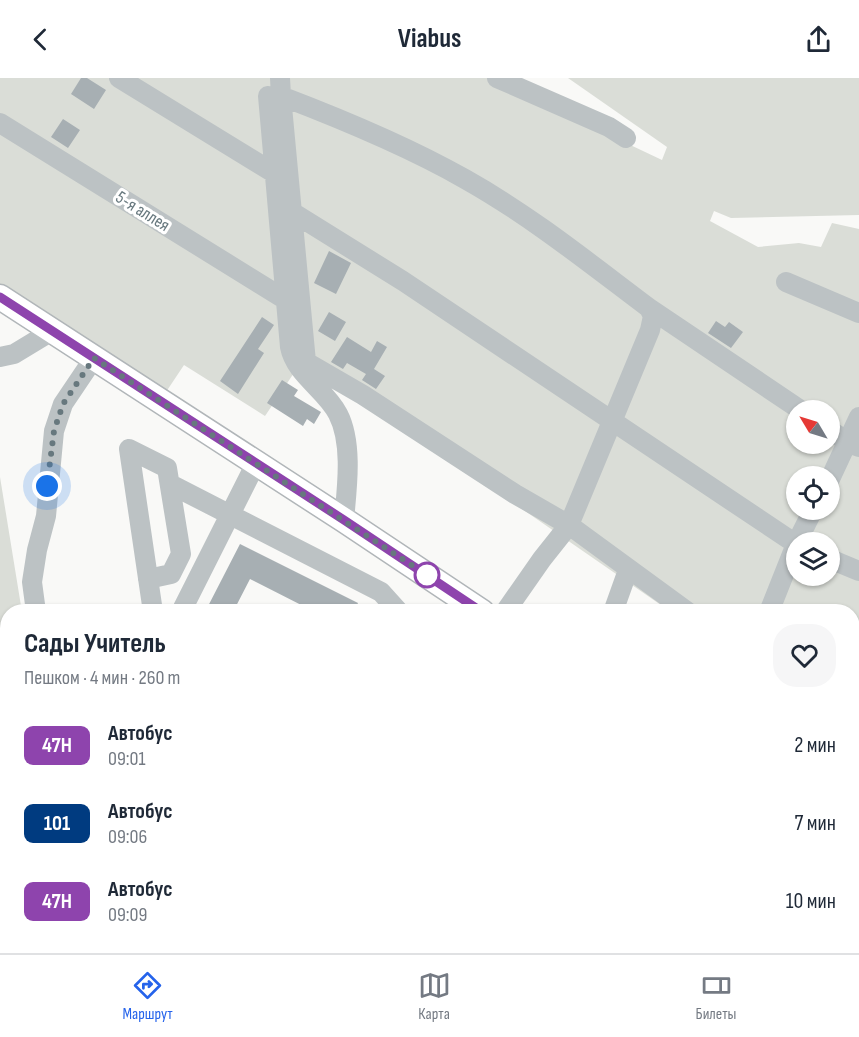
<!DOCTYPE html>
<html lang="ru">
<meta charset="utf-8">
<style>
:root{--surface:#fff;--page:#f6f6f7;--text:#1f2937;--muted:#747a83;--line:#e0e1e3;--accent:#2563eb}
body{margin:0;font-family:"Sofia Sans Condensed",sans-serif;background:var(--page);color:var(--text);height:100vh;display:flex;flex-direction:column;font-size:22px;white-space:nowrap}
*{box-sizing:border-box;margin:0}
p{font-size:20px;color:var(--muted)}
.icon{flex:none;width:33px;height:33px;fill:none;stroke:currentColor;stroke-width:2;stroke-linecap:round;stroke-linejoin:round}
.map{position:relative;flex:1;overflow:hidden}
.panel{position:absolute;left:0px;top:526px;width:860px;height:350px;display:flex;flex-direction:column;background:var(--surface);border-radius:24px 24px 0 0;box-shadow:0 2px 4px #0004}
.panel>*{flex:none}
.badge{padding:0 12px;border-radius:9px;font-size:21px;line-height:39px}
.needle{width:39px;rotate:308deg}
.tools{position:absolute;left:786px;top:322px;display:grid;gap:12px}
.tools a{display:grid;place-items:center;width:54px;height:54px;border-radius:50%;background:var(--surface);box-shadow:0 2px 4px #0004;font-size:30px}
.you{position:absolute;width:30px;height:30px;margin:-15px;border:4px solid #fff;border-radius:50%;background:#1a73e8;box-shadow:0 0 0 9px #1a73e833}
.map>.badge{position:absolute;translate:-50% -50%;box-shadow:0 0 0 3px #fff}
.round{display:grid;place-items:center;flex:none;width:63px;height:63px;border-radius:24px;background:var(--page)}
.headline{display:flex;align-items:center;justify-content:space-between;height:102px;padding:0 24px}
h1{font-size:28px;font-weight:700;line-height:45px}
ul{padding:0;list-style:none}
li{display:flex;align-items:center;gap:18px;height:78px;padding:0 24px}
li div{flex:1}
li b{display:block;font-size:22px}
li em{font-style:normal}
li .badge{min-width:66px;font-weight:700;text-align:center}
header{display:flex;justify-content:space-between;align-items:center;height:78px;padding:0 24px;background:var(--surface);font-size:27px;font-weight:700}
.menu{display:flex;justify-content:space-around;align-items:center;height:84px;border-top:2px solid var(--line);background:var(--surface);font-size:16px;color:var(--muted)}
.menu a{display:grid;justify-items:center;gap:3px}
.menu .on{color:var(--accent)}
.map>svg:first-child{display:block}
.built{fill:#e7e9e7}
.green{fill:#daddd7;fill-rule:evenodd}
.building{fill:#a7afb3}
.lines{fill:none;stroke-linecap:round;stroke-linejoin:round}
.major-casing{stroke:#b1b6b9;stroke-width:27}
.path{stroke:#b7bbbd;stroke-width:2;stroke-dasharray:3 3;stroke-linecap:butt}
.minor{stroke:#bcc2c4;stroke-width:20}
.major{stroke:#fff;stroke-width:24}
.line-casing{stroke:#fff;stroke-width:14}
.line{stroke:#8e44ad;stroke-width:9}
.walk{stroke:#67787e;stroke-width:6;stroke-dasharray:0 10.8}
.stop-dot{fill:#fff;stroke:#8e44ad;stroke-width:3}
.labels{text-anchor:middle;stroke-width:6;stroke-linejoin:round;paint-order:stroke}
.street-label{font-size:18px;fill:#67787e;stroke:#fff}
</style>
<header><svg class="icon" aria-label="back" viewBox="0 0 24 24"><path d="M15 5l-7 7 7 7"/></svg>Viabus<svg class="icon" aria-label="share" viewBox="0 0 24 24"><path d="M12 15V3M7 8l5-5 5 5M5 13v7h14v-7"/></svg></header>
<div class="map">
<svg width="859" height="875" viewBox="0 0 859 875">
<rect width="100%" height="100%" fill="#f9f9f7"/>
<path class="built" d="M497,869h117l13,6h-133z"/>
<path class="green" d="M0,0h503l1,7 158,75 5,-13 -99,-69h291v137l-128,3 -17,-7 -4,10 48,26 41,-4 22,4 11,-24 27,6v486l-7,-3v-100h-181l-367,-254 -39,58 -81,-51 -18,27 -166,-107zM796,333h34v33h-34zM796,399h34v33h-34zM796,465h34v33h-34z
M0,399l22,135h-14v334l67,1 1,6h-76z"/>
<path class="building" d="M81,0h6l19,12 -12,19 -23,-15z
M63,41l17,11 -12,18 -17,-11z
M329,173l22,12 -15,31 -22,-11z
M329,234l17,10 -11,19 -17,-10z
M262,239l12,8 -16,24 6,4 -26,41 -18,-13z
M716,243l9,6 4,-5 14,10 -12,16 -23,-15z
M347,259l24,15 6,-11 10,6 -13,22 11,7 -9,13 -14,-9 4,-6 -19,-11 -4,6 -12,-7z
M282,302l16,10 -4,6 27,16 -7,12 -7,-5 -4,7 -36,-23z
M240,466l118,59 -4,9h-39l-65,-33 -17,33h-28z"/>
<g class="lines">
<g class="major-casing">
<path id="major" d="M0,219l344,223 138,92
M852,747l7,3"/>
</g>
<path class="path" d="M258,534l2,-4 7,4
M269,868l13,7
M343,868l12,7
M302,875l3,-7
M403,875l3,-7
M460,875l4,-7"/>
<path class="minor" d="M119,0l155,95
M280,0l1,18c63,24 126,50 184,83 66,37 124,84 184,129l4,8 -3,14 -81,195 -27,34 -37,53
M497,0l112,49 17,11
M268,18l22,251c5,27 36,43 48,67 15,29 9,74 6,106
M281,18l25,266 57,33 152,99 54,31 119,87
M0,45l286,177
M292,134l111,69 393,263
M786,204l73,31
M649,230l153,103
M0,279l14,-3 38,-23
M830,352l19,13 10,4
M129,371l38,19 14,86 -10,20 -23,5
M129,371l24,163
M830,401l29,-62
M170,406l211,108 18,20
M830,481l29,12
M36,534l-4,-30 5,-32 9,-34 8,-85 9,-27 31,-46
M184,534l-1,-4 73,-145
M613,534l15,-42
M769,534l27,-68 17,-34
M852,628l7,2
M0,791l8,-1
M93,868l1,7
M224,875l3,-7
M427,875l3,-7
M740,875l3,-7"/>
<use href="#major" class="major"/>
</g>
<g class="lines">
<g class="line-casing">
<path id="line" d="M0,219l344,223 138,92"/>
</g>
<use href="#line" class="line"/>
<path class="walk" d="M47,408l7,-55 9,-27 31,-46 333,217"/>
</g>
<circle class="stop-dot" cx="427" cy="497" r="12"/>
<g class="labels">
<g class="street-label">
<text transform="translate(143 133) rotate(32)" y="6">5-я аллея</text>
</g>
</g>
</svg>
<div class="tools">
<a><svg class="needle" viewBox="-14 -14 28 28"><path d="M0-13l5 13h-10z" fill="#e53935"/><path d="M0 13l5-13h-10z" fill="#747a83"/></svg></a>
<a><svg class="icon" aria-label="locate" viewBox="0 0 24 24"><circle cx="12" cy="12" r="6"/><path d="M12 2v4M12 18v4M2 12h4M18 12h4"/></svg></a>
<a><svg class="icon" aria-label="layers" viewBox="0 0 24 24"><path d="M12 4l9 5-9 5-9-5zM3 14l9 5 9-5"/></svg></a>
</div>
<div class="you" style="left:47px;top:408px"></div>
<section class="panel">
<div class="headline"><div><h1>Сады Учитель</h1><p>Пешком · 4 мин · 260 m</p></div><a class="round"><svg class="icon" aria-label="heart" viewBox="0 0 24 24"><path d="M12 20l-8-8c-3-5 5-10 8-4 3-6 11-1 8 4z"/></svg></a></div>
<ul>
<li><span class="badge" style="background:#8e44ad;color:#fff">47Н</span><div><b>Автобус</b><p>09:01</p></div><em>2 мин</em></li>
<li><span class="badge" style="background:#003b80;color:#fff">101</span><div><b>Автобус</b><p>09:06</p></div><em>7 мин</em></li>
<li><span class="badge" style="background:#8e44ad;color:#fff">47Н</span><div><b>Автобус</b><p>09:09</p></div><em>10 мин</em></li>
</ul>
</section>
</div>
<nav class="menu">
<a class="on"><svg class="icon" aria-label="directions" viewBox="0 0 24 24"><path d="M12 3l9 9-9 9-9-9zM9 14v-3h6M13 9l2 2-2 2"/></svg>Маршрут</a>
<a><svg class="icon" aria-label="map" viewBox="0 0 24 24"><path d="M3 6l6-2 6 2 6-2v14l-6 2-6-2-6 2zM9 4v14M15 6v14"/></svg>Карта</a>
<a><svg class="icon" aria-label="tickets" viewBox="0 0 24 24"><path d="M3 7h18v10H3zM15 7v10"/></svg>Билеты</a>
</nav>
